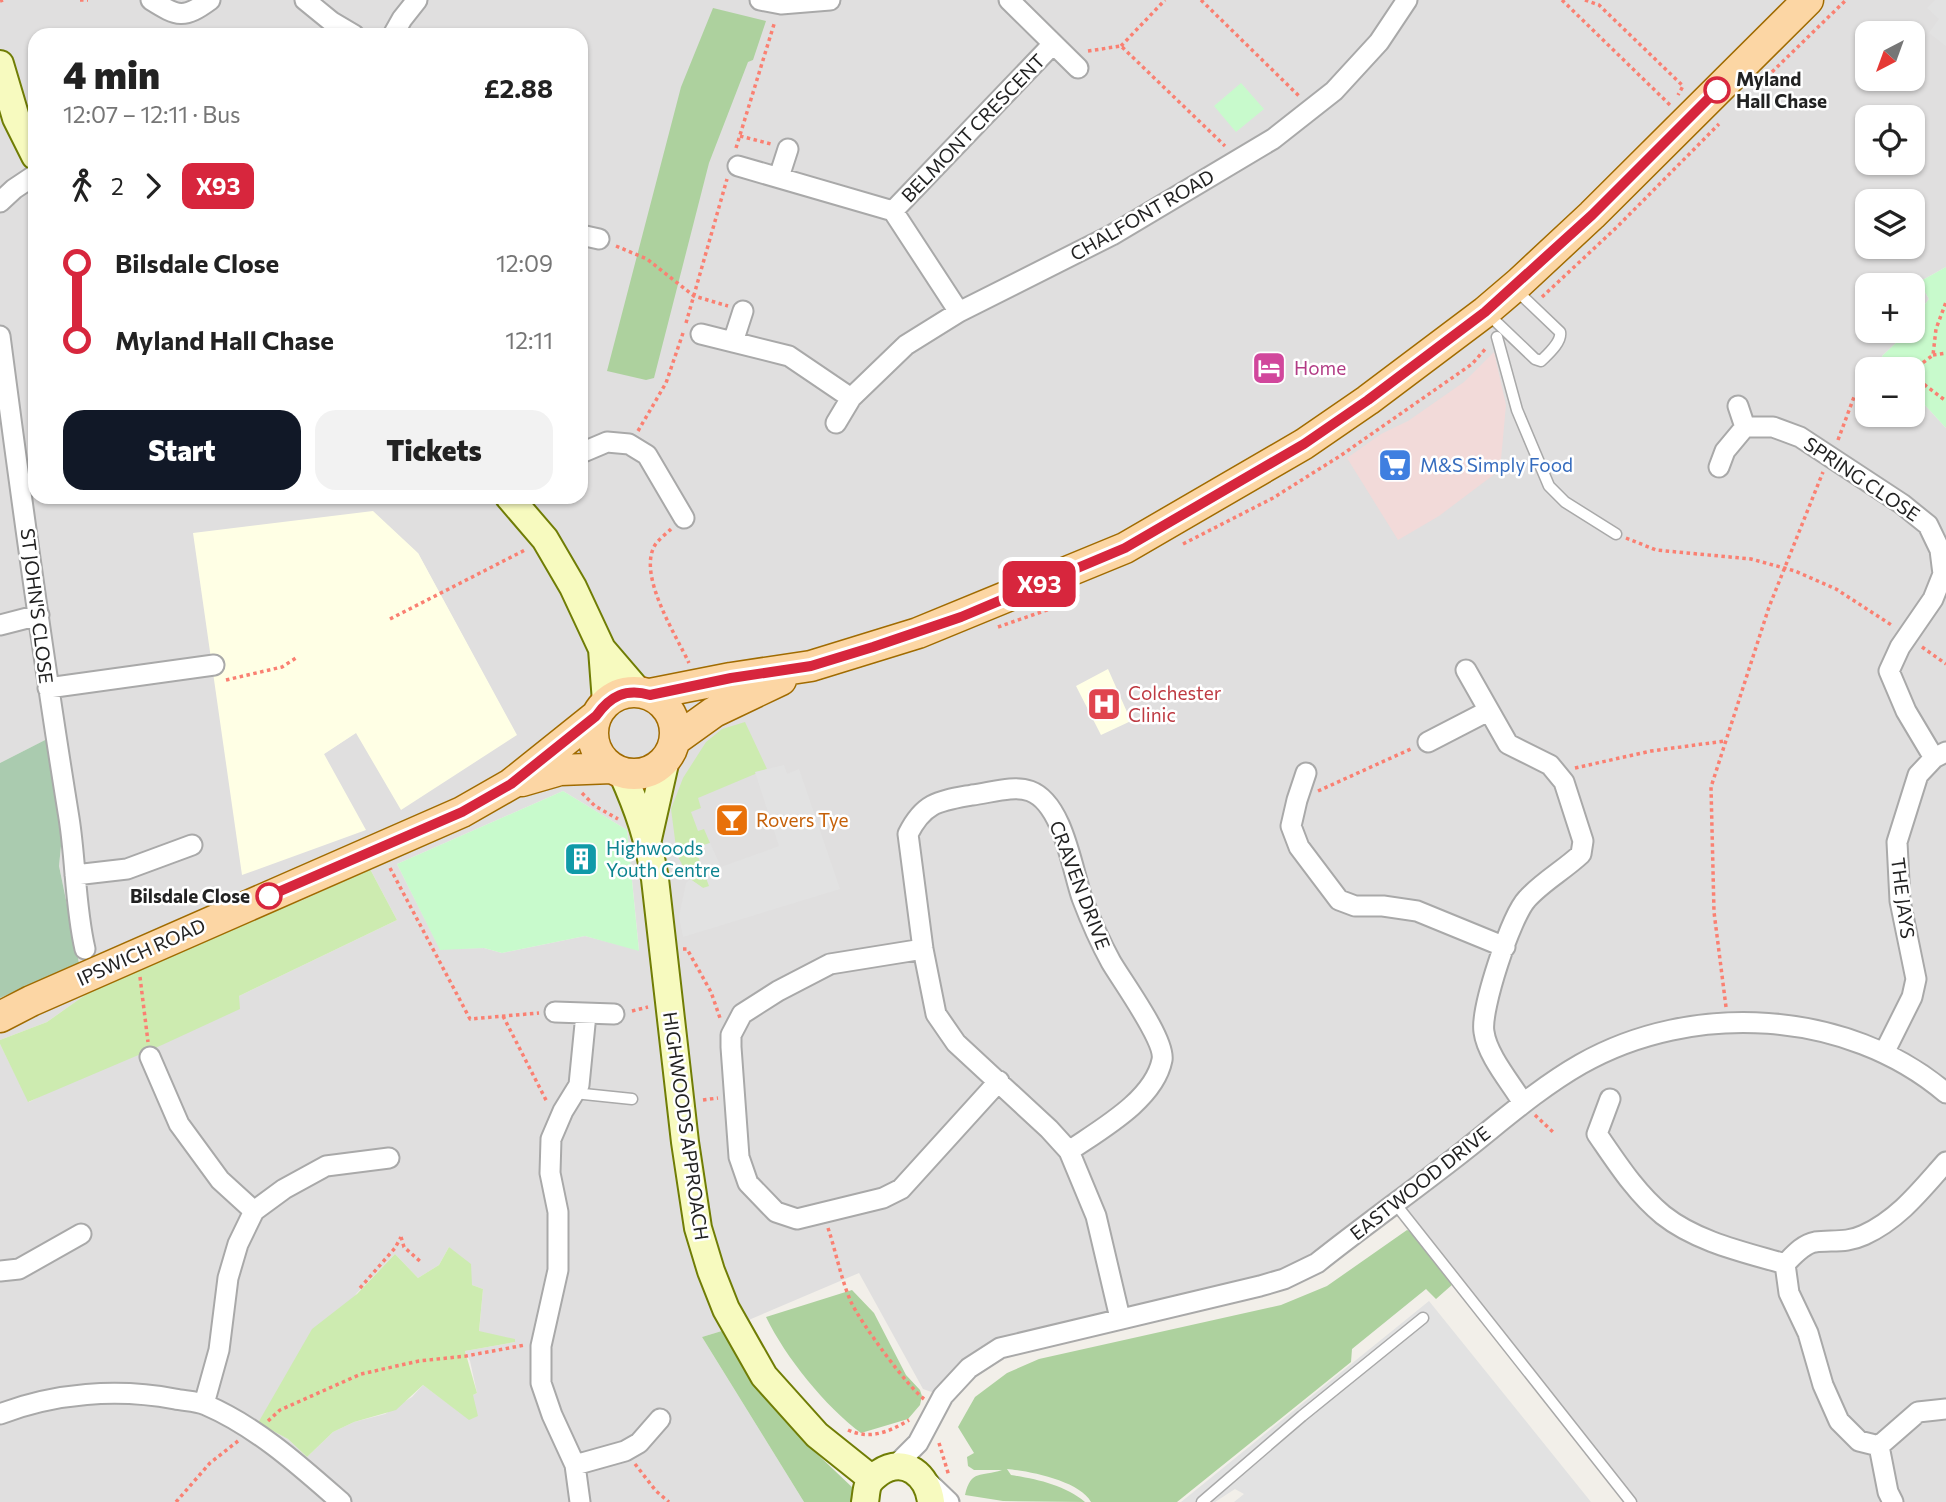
<!DOCTYPE html>
<meta charset="utf-8">
<style>
:root{--surface:#fff;--page:#f2f2f2;--text:#222;--muted:#767676;--accent:#111827}
body{margin:0;font-family:Commissioner,sans-serif;background:var(--page);color:var(--text);height:100vh;display:flex;flex-direction:column;font-size:26px;white-space:nowrap}
*{box-sizing:border-box;margin:0}
p{font-size:23px;color:var(--muted)}
.icon{flex:none;width:38px;height:38px;fill:none;stroke:currentColor;stroke-width:2;stroke-linecap:round;stroke-linejoin:round}
.map{position:relative;flex:1;overflow:hidden}
.drawer{position:absolute;left:28px;top:28px;width:560px;height:476px;display:flex;flex-direction:column;background:var(--surface);border-radius:21px;box-shadow:0 2px 5px #0004}
.drawer>*{flex:none}
.badge{padding:0 14px;border-radius:10px;font-size:24px;line-height:46px}
.needle{width:46px;rotate:221deg}
.controls{position:absolute;left:1855px;top:21px;display:grid;gap:14px}
.controls a{display:grid;place-items:center;width:70px;height:70px;border-radius:14px;background:var(--surface);box-shadow:0 2px 5px #0004;font-size:35px}
.map>.badge{position:absolute;translate:-50% -50%;box-shadow:0 0 0 4px #fff}
.legs{display:flex;align-items:center;gap:10px;height:77px;padding:0 35px;font-size:23px}
.legs p{margin-inline-start:auto}
.summary{display:flex;align-items:center;justify-content:space-between;height:119px;padding:0 35px}
h1{font-size:38px;font-weight:800;line-height:52px}
.action{display:flex;gap:14px;margin-top:auto;padding:14px 35px}
.action a{flex:1;height:80px;border-radius:21px;background:var(--accent);color:#fff;font-size:28px;font-weight:800;line-height:80px;text-align:center}
.action a+a{background:var(--page);color:var(--text)}
ul{padding:0 35px;list-style:none}
li{display:flex;align-items:center;gap:24px;height:77px;font-size:26px}
li i{display:grid;place-items:center;width:10px;height:100%;margin:0 9px;background:currentColor}
li i::after{content:'';width:18px;height:18px;margin:-9px;border:5px solid;border-radius:50%;background:var(--surface)}
li p{margin-inline-start:auto}
li:first-child i{background:linear-gradient(#0000 50%,currentColor 0)}
li:last-child i{background:linear-gradient(currentColor 50%,#0000 0)}
.map>svg:first-child{display:block}
.residential{fill:#e0dfdf;fill-rule:evenodd}
.commercial{fill:#f2dad9}
.education{fill:#ffffe5}
.grass{fill:#cdebb0}
.forest{fill:#add19e}
.cemetery{fill:#aacbaf}
.park{fill:#c8facc}
.parking{fill:#e2e2e2}
.lines{fill:none;stroke-linecap:round;stroke-linejoin:round}
.lane-casing{stroke:#a9a9a9;stroke-width:13}
.street-casing{stroke:#a9a9a9;stroke-width:23}
.secondary-casing{stroke:#707d05;stroke-width:30}
.primary-casing{stroke:#a06b00;stroke-width:33}
.path{stroke:#fa8072;stroke-width:3.5;stroke-dasharray:3.5 3.5;stroke-linecap:butt}
.lane{stroke:#fff;stroke-width:10}
.street{stroke:#fff;stroke-width:19}
.secondary{stroke:#f7fabf;stroke-width:26}
.primary{stroke:#fcd6a4;stroke-width:30}
.line-1-casing{stroke:#fff;stroke-width:16}
.line-1{stroke:#d7263d;stroke-width:10}
.stop-1-dot{fill:#fff;stroke:#d7263d;stroke-width:3.5}
.labels{text-anchor:middle;stroke-width:5;stroke-linejoin:round;paint-order:stroke}
.stop-label{font-size:19px;font-weight:bold;fill:#222;stroke:#fff;text-anchor:start}
.street-label{font-size:19px;fill:#222;stroke:#fff}
.hotel-label{font-size:19px;fill:#b23c85;stroke:#fff;text-anchor:start}
.shop-label{font-size:19px;fill:#366cbe;stroke:#fff;text-anchor:start}
.health-label{font-size:19px;fill:#be3a42;stroke:#fff;text-anchor:start}
.food-label{font-size:19px;fill:#c56008;stroke:#fff;text-anchor:start}
.culture-label{font-size:19px;fill:#0d838f;stroke:#fff;text-anchor:start}
</style>
<div class="map">
<svg width="1946" height="1502" viewBox="0 0 1946 1502">
<rect width="100%" height="100%" fill="#f2efe9"/>
<path class="residential" d="M0,0h1946v267l-27,15 10,17 -16,20v-34h-46v46h38l-7,10 -16,15 7,13h-22v46h46v-23l33,36v1074h-315l-237,-299 -77,60 -316,85 -58,48 -20,-7 -64,-116 -134,57 -23,7 102,165h-804v-458l29,58 210,-106 158,-76 -27,-51 -67,31 -64,24 -101,47 -36,12 -55,39 -47,18v-42l79,-35 -20,-97 4,-40 -14,-88 -49,25zM1867,33h46v46h-46zM35,35h546v462h-546zM1867,117h46v46h-46zM1867,201h46v46h-46zM418,553l98,182 -159,-3 -33,22 -110,-89zM563,791l64,39 12,120 -54,-14 -83,17 -18,-5 -44,1 -43,-85zM449,1247l23,38 11,4 -4,43 36,10 -50,9 5,10 7,32 -4,2 -4,24 -46,-34 -11,12 -27,17 -31,8 -21,10 -26,25 -19,-18 -30,-16 99,-130 38,-39 23,24 21,-13z"/>
<path class="commercial" d="M1494,352l12,53 -6,65 -61,46 -41,24 -51,-82 34,-24 27,-13 56,-39z"/>
<path class="education" d="M373,511l45,42 99,182 -116,75 -45,-77 -32,21 42,76 -124,45 -49,-342z
M1108,669l23,52 -30,14 -25,-49z"/>
<path class="grass" d="M745,722l22,47 -69,29 3,10 -10,4 7,19 6,-2 6,14 -15,5 15,39 -7,1 -13,-9 -13,-24 -6,-46 12,-31 23,-36 16,-13z
M370,869l27,51 -158,76 1,13 -78,36 -134,57 -28,-58v-4l47,-18 55,-39 36,-12 59,-30 106,-41z
M449,1247l22,17 1,21 11,4 -4,42 36,8v3l-50,9 12,42 -4,2 5,21 -9,4 -46,-35 -27,25 -42,12 -21,10 -26,25 -19,-18 -30,-16 54,-94 45,-35 38,-40 23,24 21,-13z"/>
<path class="forest" d="M713,8l53,13 -13,39 -5,2 -39,101 -55,215 -8,2 -39,-9 74,-284z
M1407,1230c20,8 33,37 46,54l-17,15 -10,-10 -74,60 -1,13 -174,140h-86c-11,-21 -62,-31 -84,-33l4,6c25,4 54,10 74,27l-82,-1 -38,-6c6,-26 16,-18 37,-25h-28l-6,-4 -1,-9 7,-4 -16,-26 17,-30 32,-24 32,-14 242,-54 46,-19z
M852,1290l22,23 32,62 14,15 2,6 -2,9 -12,14 -47,14c-36,-27 -75,-75 -95,-116z
M725,1330l54,80 34,40 41,39 -1,13h-49l-102,-165z"/>
<path class="cemetery" d="M49,738l14,88 -4,40 20,97 -79,35v-235z"/>
<path class="park" d="M1241,83l23,26 -28,23 -22,-26z
M1946,267v161l-33,-36v-23h-24l-7,-13 16,-15 7,-10h8v-12l16,-20 -10,-17z
M563,791l64,39 12,121 -54,-15 -83,17 -18,-5 -44,2 -43,-86z"/>
<path class="parking" d="M1935,0h11v46l-17,-13 10,-14 -12,-11z
M784,765l3,9 12,-5 41,120 -157,48 -4,-20 7,-34 4,-4 13,9 6,-2 -14,-38 15,-5 11,24 58,-21 -24,-74z
M1429,1301l162,201h-357l10,-8 -9,-5 -20,13h-34z"/>
<g class="lines">
<g class="lane-casing">
<path id="lane" d="M1489,315l46,44 6,2c7,-7 21,-19 19,-29l-44,-42
M1497,337l20,73 32,76 16,16 51,32
M574,1093l58,6
M1394,1202l237,300
M1202,1502l100,-86 121,-98"/>
</g>
<g class="street-casing">
<path id="street" d="M151,0c27,17 33,19 59,0
M305,0l27,22 22,13
M760,0l21,4 49,-4
M1009,0l69,68
M393,35l9,-16 15,-19
M738,166l155,45 66,101
M779,177l9,-28
M0,202l14,-13 21,-14
M893,211l160,-167
M581,235l18,4
M701,334l88,22 62,42
M0,336c21,161 43,322 69,482 7,44 6,88 16,131
M733,342l10,-31
M1738,406l7,21
M836,423l15,-25 55,-53 53,-33 153,-77 161,-96 61,-48 45,-49 28,-42
M581,453l26,-11 22,2 18,11 37,63
M1719,467l6,-16 20,-24h28l27,10 102,67 26,21 12,25 3,24 -10,25 -33,48 -11,24 17,40 28,47
M0,625l39,-10
M1466,670l42,74 42,21 14,17 19,59 -2,13c-17,16 -39,28 -54,45 -16,17 -47,111 -43,133 3,23 27,51 39,71
M48,688l166,-23
M1428,742l60,-31
M1306,773l-9,27 -6,26 8,21 40,53 16,6h28l34,5 88,36
M75,875l52,-6 65,-24
M923,949l-93,15 -52,27 -36,23 -11,21v12l8,110 9,26 28,29 21,7 86,-21 18,-9 98,-108
M555,1012l59,2
M1884,1053l28,-56 4,-18 -16,-78 -3,-59 21,-67 16,-17 12,-6
M150,1057l29,67 41,56 34,31
M1610,1099l-13,35c20,29 39,59 66,81 34,27 81,37 122,49 8,-8 18,-20 30,-22 18,-2 32,1 49,-7 35,-16 57,-45 82,-73
M1069,1151c32,-22 85,-51 93,-91 4,-19 -40,-79 -51,-98 -11,-20 -21,-43 -29,-64 -10,-29 -19,-95 -52,-107 -17,-6 -40,2 -58,4 -33,6 -48,7 -64,39l15,115 13,65 20,29 93,86 20,22 27,65 24,102
M1785,1264l4,29 19,40 15,52 16,36 20,20 20,5
M0,1271l19,-2 62,-35
M204,1404l15,-54 9,-72 10,-34 16,-33 30,-22 42,-23 63,-8
M0,1414c55,-21 117,-26 175,-15 10,2 22,2 31,6 51,22 94,61 135,97
M575,1465l50,-14 14,-8 21,-24
M894,1467l24,-24 25,-47 26,-28 31,-20 260,-62 24,-7 33,-16c49,-39 100,-75 148,-113 38,-30 74,-62 116,-86 111,-63 266,-55 365,29
M925,1479l24,23
M580,1502l-5,-37 -23,-50 -11,-32v-37l17,-76v-58l-8,-39 1,-34 12,-28 16,-26 7,-71
M1893,1502l-5,-10 -9,-46 39,-34 28,-3"/>
</g>
<g class="secondary-casing">
<path id="secondary" d="M0,64l16,54 19,38
M509,497l36,42 28,48 29,62 36,42
M602,649l4,53
M622,773c17,38 26,65 33,106l30,263 13,86 13,43 15,38 38,67 53,59 55,44
M648,839l18,-80
M865,1502c1,-5 1,-12 3,-17 2,-5 7,-9 11,-12 26,-18 49,3 52,29"/>
</g>
<g class="primary-casing">
<path id="primary" d="M593 733a41 41 0 1 1 82 0a41 41 0 1 1-82 0Z
M650,694l81,-16 80,-12 107,-33 207,-85 179,-104 64,-44 117,-88 34,-29 73,-68 216,-215
M675,740l39,-28 67,-32
M522,781l38,-11 52,-2
M0,1017l31,-16 431,-189 49,-28 85,-68"/>
</g>
<path class="path" d="M80,0h8
M1201,0l99,97
M1562,0l108,105
M1585,0l14,5 84,81 -5,9
M0,1l3,-1
M1121,46l44,-46
M1088,51l33,-5 104,100
M1772,72l74,-72
M740,136l31,8
M736,148l39,-127
M616,246l31,13 47,37 34,10
M1542,297l75,-70 102,-103
M686,323l41,-144
M1933,355l13,-2
M1881,369l5,-5 8,-2
M1904,369l-9,-7 21,6 17,-13 3,-26 10,-27
M1913,376l33,25
M638,431l28,-48 17,-50
M1838,440l16,-43 13,-13
M671,529c-5,5 -12,10 -16,16 -18,30 21,90 34,118
M1626,538l30,12 95,9 44,12 41,18 57,37
M1183,544l90,-46 67,-42 132,-92 15,-17
M390,619l135,-69
M998,627l49,-17 35,-17
M1922,647l24,17
M226,680l56,-13 14,-9
M1575,768l76,-17 74,-10
M1318,791l95,-43
M582,793l13,13 23,13
M390,868l80,151 69,-6
M683,949h4l24,43 9,26
M140,977l8,65
M1726,1007l-12,-95 -3,-125 58,-180 54,-135
M632,1011l16,-4
M503,1016l44,86
M703,1100l15,-2
M1535,1115l19,18
M828,1228c8,24 13,51 23,74 10,21 55,83 73,97
M401,1237l3,10 18,16
M360,1288l35,-40 6,-11
M268,1421l12,-11 81,-36 58,-13 47,-5 59,-11
M848,1430c22,10 41,2 61,-10
M939,1443l10,33
M635,1464l21,27 13,11
M176,1502l34,-39 28,-22"/>
<use href="#lane" class="lane"/>
<use href="#street" class="street"/>
<use href="#secondary" class="secondary"/>
<use href="#primary" class="primary"/>
</g>
<g class="lines">
<g class="line-1-casing">
<path id="line-1" d="M269,896l193,-84 49,-28 85,-68c14,-20 30,-28 54,-21l81,-17 80,-12 62,-19 88,-30 164,-69 179,-104 64,-44 117,-88 107,-97 125,-125"/>
</g>
<use href="#line-1" class="line-1"/>
</g>
<defs>
<g id="hotel-square" transform="scale(1.75)"><rect x="-9" y="-9" width="18" height="18" rx="4" fill="#d1479c" stroke="#fff"/><path d="M-6-4.5h1.5V1H6V5H4.5V3h-9V5H-6ZM-4 0a1.8 1.8 0 1 1 3.6 0ZM.5 0V-2.5h3Q6-2.5 6 0Z" fill="#fff"/></g>
<g id="supermarket-square" transform="scale(1.75)"><rect x="-9" y="-9" width="18" height="18" rx="4" fill="#3f7fe0" stroke="#fff"/><path d="M-6-5.5h2.5l.6 2H6L4.5 2H-2.5L-4.4-4H-6ZM-1.5 3.2a1.3 1.3 0 1 0 .1 0ZM3 3.2a1.3 1.3 0 1 0 .1 0Z" fill="#fff"/></g>
<g id="hospital-square" transform="scale(1.75)"><rect x="-9" y="-9" width="18" height="18" rx="4" fill="#e0444e" stroke="#fff"/><path d="M-5-5h3v3.5h4V-5h3V5h-3V1.5h-4V5h-3Z" fill="#fff"/></g>
<g id="bar-square" transform="scale(1.75)"><rect x="-9" y="-9" width="18" height="18" rx="4" fill="#e8710a" stroke="#fff"/><path d="M-6-5H6L.8 .8V4.5H3.5V6h-7V4.5H-.8V.8Z" fill="#fff"/></g>
<g id="building-square" transform="scale(1.75)"><rect x="-9" y="-9" width="18" height="18" rx="4" fill="#0f9aa8" stroke="#fff"/><path d="M-4-6H4V6H1V3H-1V6H-4ZM-2.5-4.3h1.7v1.8h-1.7ZM.8-4.3h1.7v1.8H.8ZM-2.5-1h1.7V.8h-1.7ZM.8-1h1.7V.8H.8Z" fill="#fff"/></g>
</defs>
<g fill-rule="evenodd">
<use href="#hotel-square" x="1269" y="368"/>
<use href="#supermarket-square" x="1395" y="465"/>
<use href="#hospital-square" x="1104" y="704"/>
<use href="#bar-square" x="732" y="820"/>
<use href="#building-square" x="581" y="859"/>
</g>
<g class="stop-1-dot">
<circle cx="1717" cy="90" r="12"/>
<circle cx="269" cy="896" r="12"/>
</g>
<g class="labels">
<g class="stop-label">
<text x="1736" y="86">Myland<tspan x="1736" dy="22">Hall Chase</tspan></text>
<text x="250" y="903" text-anchor="end">Bilsdale Close</text>
</g>
<g class="street-label">
<text transform="translate(973 128) rotate(-46)" y="7">BELMONT CRESCENT</text>
<text transform="translate(1142 215) rotate(-30)" y="7">CHALFONT ROAD</text>
<text transform="translate(1862 479) rotate(34)" y="7">SPRING CLOSE</text>
<text transform="translate(37 606) rotate(83)" y="7">ST JOHN'S CLOSE</text>
<text transform="translate(1080 885) rotate(69)" y="7">CRAVEN DRIVE</text>
<text transform="translate(1903 898) rotate(83)" y="7">THE JAYS</text>
<text transform="translate(141 952) rotate(-24)" y="7">IPSWICH ROAD</text>
<text transform="translate(686 1126) rotate(82)" y="7">HIGHWOODS APPROACH</text>
<text transform="translate(1420 1183) rotate(-38)" y="7">EASTWOOD DRIVE</text>
</g>
<g class="hotel-label">
<text x="1294" y="375">Home</text>
</g>
<g class="shop-label">
<text x="1420" y="472">M&amp;S Simply Food</text>
</g>
<g class="health-label">
<text x="1128" y="700">Colchester<tspan x="1128" dy="22">Clinic</tspan></text>
</g>
<g class="food-label">
<text x="756" y="827">Rovers Tye</text>
</g>
<g class="culture-label">
<text x="606" y="855">Highwoods<tspan x="606" dy="22">Youth Centre</tspan></text>
</g>
</g>
</svg>
<div class="controls">
<a><svg class="needle" viewBox="-14 -14 28 28"><path d="M0-13l5 13h-10z" fill="#e53935"/><path d="M0 13l5-13h-10z" fill="#767676"/></svg></a>
<a><svg class="icon" aria-label="locate" viewBox="0 0 24 24"><circle cx="12" cy="12" r="6"/><path d="M12 2v4M12 18v4M2 12h4M18 12h4"/></svg></a>
<a><svg class="icon" aria-label="layers" viewBox="0 0 24 24"><path d="M12 4l9 5-9 5-9-5zM3 14l9 5 9-5"/></svg></a>
<a>+</a>
<a>−</a>
</div>
<b class="badge" style="left:1039px;top:584px;background:#d7263d;color:#fff">X93</b>
<section class="drawer">
<div class="summary"><div><h1>4 min</h1><p>12:07 – 12:11 · Bus</p></div><b>£2.88</b></div>
<div class="legs"><svg class="icon" aria-label="walk" viewBox="0 0 24 24"><circle cx="13" cy="4" r="2"/><path d="M13 8l-2 6 4 7M11 14l-3 7M7 12l3-4h3l4 4"/></svg>2<svg class="icon" aria-label="forward" viewBox="0 0 24 24"><path d="M9 5l7 7-7 7"/></svg><b class="badge" style="background:#d7263d;color:#fff">X93</b></div>
<ul>
<li><i style="color:#d7263d"></i><b>Bilsdale Close</b><p>12:09</p></li>
<li><i style="color:#d7263d"></i><b>Myland Hall Chase</b><p>12:11</p></li>
</ul>
<div class="action"><a>Start</a><a>Tickets</a></div>
</section>
</div>
